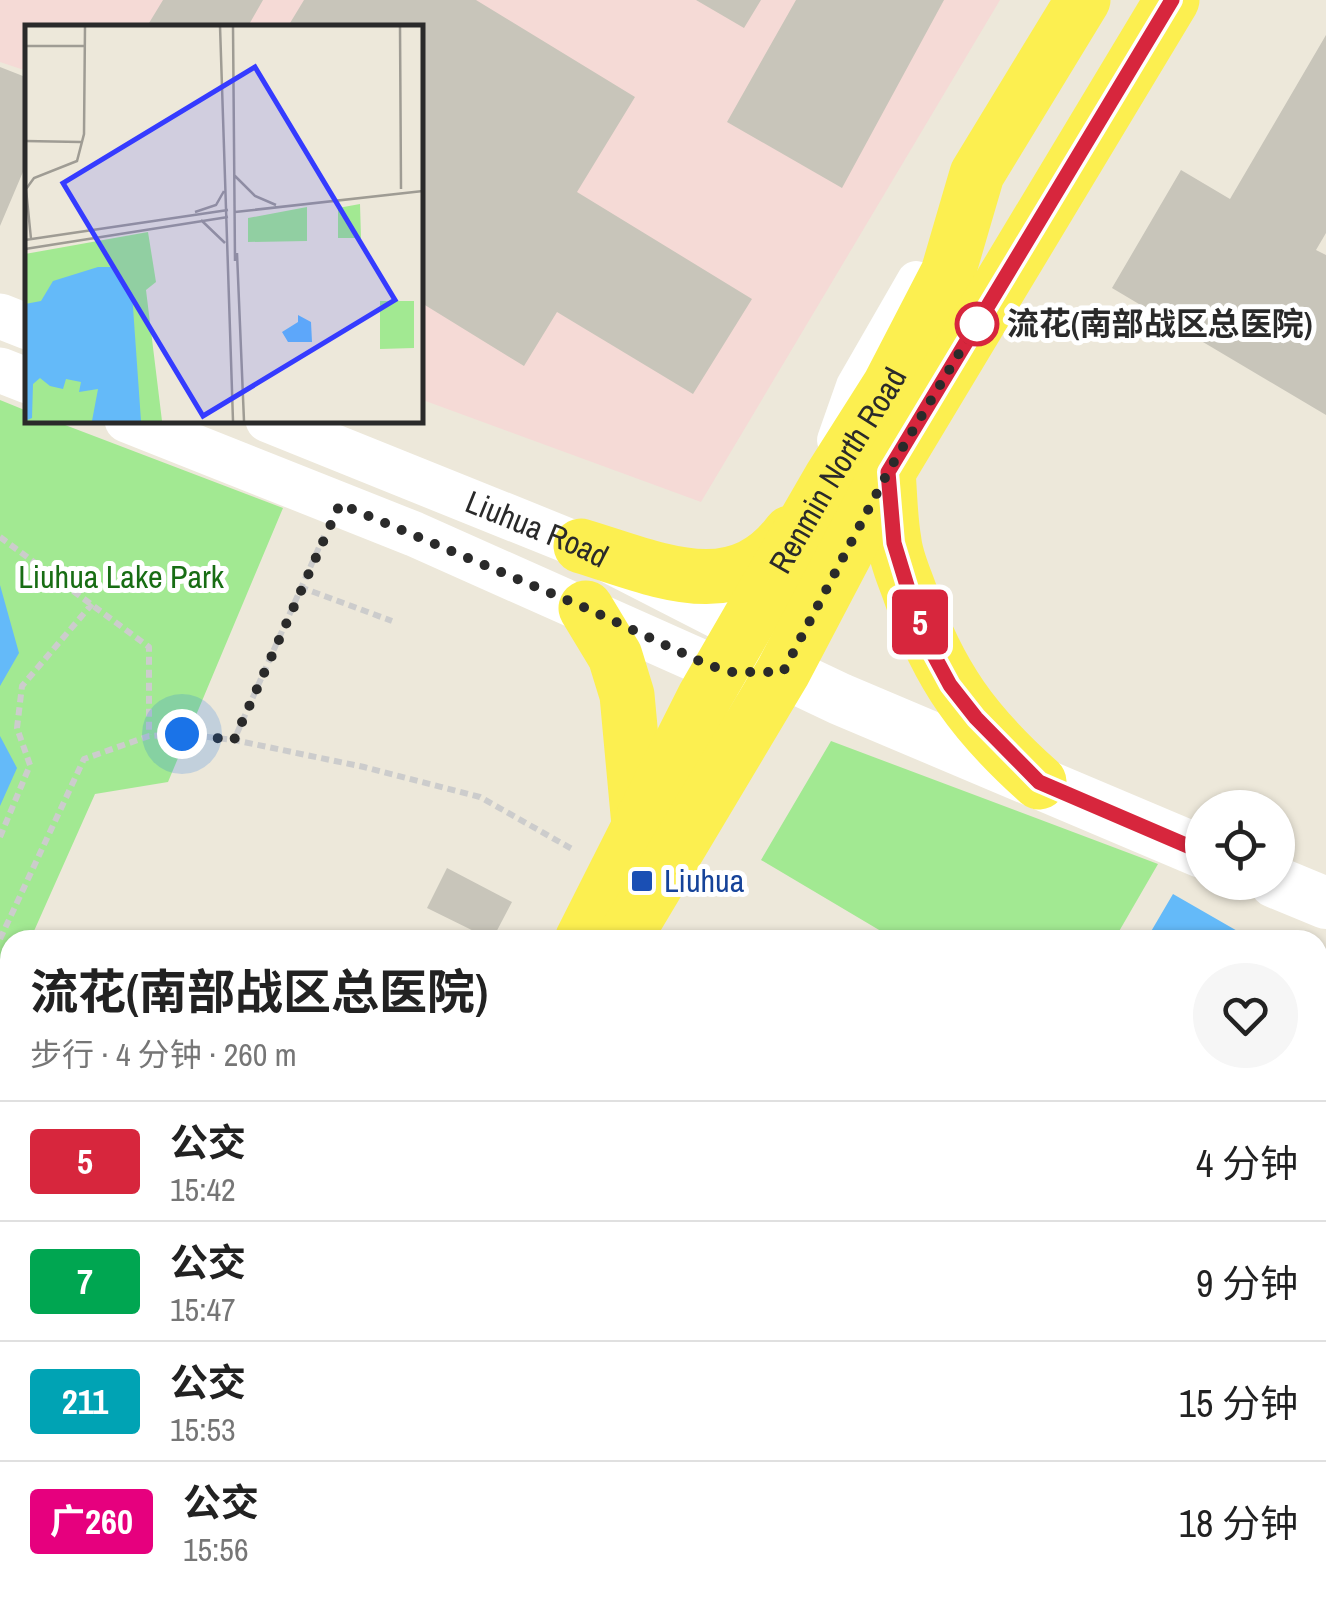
<!DOCTYPE html>
<html lang="zh">
<meta charset="utf-8">
<style>
:root{--surface:#fff;--page:#f6f6f6;--text:#222;--muted:#767676;--line:#e0e0e0}
body{margin:0;font-family:"Archivo Narrow","Noto Sans SC",sans-serif;background:var(--page);color:var(--text);height:100vh;display:flex;flex-direction:column;font-size:38px;white-space:nowrap}
*{box-sizing:border-box;margin:0}
p{font-size:32px;color:var(--muted)}
.icon{flex:none;width:55px;height:55px;fill:none;stroke:currentColor;stroke-width:2;stroke-linecap:round;stroke-linejoin:round}
.map{position:relative;flex:1;overflow:hidden}
.drawer{position:absolute;left:0px;top:930px;width:1328px;height:672px;display:flex;flex-direction:column;background:var(--surface);border-radius:30px 30px 0 0;box-shadow:0 2px 8px #0004}
.drawer>*{flex:none}
.badge{padding:0 20px;border-radius:8px;font-size:35px;line-height:65px}
.controls{position:absolute;left:1185px;top:790px;display:grid;gap:20px}
.controls a{display:grid;place-items:center;width:110px;height:110px;border-radius:50%;background:var(--surface);box-shadow:0 2px 8px #0004;font-size:50px}
.you{position:absolute;width:50px;height:50px;margin:-25px;border:8px solid #fff;border-radius:50%;background:#1a73e8;box-shadow:0 0 0 15px #1a73e833}
.map>.badge{position:absolute;translate:-50% -50%;box-shadow:0 0 0 5px #fff}
.round{display:grid;place-items:center;flex:none;width:105px;height:105px;border-radius:52px;background:var(--page)}
.headline{display:flex;align-items:center;justify-content:space-between;height:170px;padding:0 30px}
h1{font-size:48px;font-weight:700;line-height:75px}
ul{padding:0;list-style:none}
li{display:flex;align-items:center;gap:30px;height:120px;padding:0 30px;border-top:2px solid var(--line)}
li div{flex:1}
li b{display:block;font-size:38px}
li em{font-style:normal}
li .badge{min-width:110px;font-weight:700;text-align:center}
.map>svg:first-child{display:block}
.medical{fill:#f5dad6}
.green{fill:#a2e992}
.water{fill:#64baf9}
.building{fill:#c8c5ba}
.lines{fill:none;stroke-linecap:round;stroke-linejoin:round}
.path{stroke:#ccc;stroke-width:6;stroke-dasharray:8 5;stroke-linecap:butt}
.minor{stroke:#fff;stroke-width:38}
.tertiary{stroke:#fff;stroke-width:45}
.secondary{stroke:#fff;stroke-width:52}
.primary{stroke:#fcef50;stroke-width:55}
.line-casing{stroke:#fff;stroke-width:22}
.line{stroke:#d7263d;stroke-width:15}
.walk{stroke:#2a2a2a;stroke-width:10;stroke-dasharray:0 18}
.stop-dot{fill:#fff;stroke:#d7263d;stroke-width:5}
.transit-dot{fill:#1a4fb4;stroke:#fff;stroke-width:4}
.labels{text-anchor:middle;stroke-width:10;stroke-linejoin:round;paint-order:stroke}
.stop-label{font-size:32px;font-weight:bold;fill:#2a2a2a;stroke:#fff;text-anchor:start}
.street-label{font-size:32px;fill:#2a2a2a;stroke:#fff}
.park-label{font-size:32px;fill:#186d14;stroke:#fff}
.transit-label{font-size:32px;fill:#164399;stroke:#fff;text-anchor:start}
.inset-road{fill:none;stroke:#9f9c94;stroke-width:2.5}
.view{fill:#353bff;fill-opacity:0.15;stroke:#353bff;stroke-width:5}
.inset-edge{fill:none;stroke:#2a2a2a;stroke-width:5}
</style>
<div class="map">
<svg width="1326" height="1602" viewBox="0 0 1326 1602">
<rect width="100%" height="100%" fill="#ede8da"/>
<path class="medical" d="M0,0h1000l-299,502 -281,-103v-371h-392l-1,43 -27,-9z"/>
<path class="green" d="M0,400l27,11 1,9h24l231,88 -115,274 -73,12 -65,146h-20v45l-10,23z
M831,741l327,123 -44,76h-218l-135,-80z
M1318,962l8,3v208l-8,-5z
M1225,1592l74,1 17,9h-97z"/>
<path class="water" d="M0,585l19,68 -19,33z
M0,736l17,32 -17,38z
M1173,894l80,46h-107z"/>
<path class="building" d="M163,0h100l-16,28h-101z
M304,0h172l159,97 -58,95 175,107 -59,95 -136,-82 -33,54 -104,-64v-274h-133z
M696,0h65l-17,28z
M796,0h148l-102,188 -115,-66z
M1326,35v198l-10,17 10,5v160l-214,-127 69,-118 49,29z
M0,67l28,11v82l-28,66z
M447,868l65,34 -20,38 -65,-32z
M0,1163l10,6v51l-10,-6z
M0,1238l10,6v47l-10,-6z
M1318,1369l8,5v224l-8,-5z
M393,1592h331l16,10h-331z
M1068,1592h136l-5,10h-137z"/>
<g class="lines">
<path class="path" d="M324,536l-90,204 130,27 116,30 92,52
M0,537l149,110v88
M300,587l92,34
M0,837l30,-72 -13,-37 5,-42 70,-82
M0,939l84,-180 65,-23 33,-2 52,6"/>
<path class="minor" d="M836,440l19,-54 61,-106"/>
<g class="tertiary">
<path d="M0,316l28,11"/>
<path d="M0,370l28,11"/>
<path d="M127,420l287,114 294,131 24,8 22,-1"/>
<path id="s1" d="M268,420l313,126 162,83 23,24"/>
</g>
<path class="secondary" d="M783,672l57,27 362,153
M1275,882l51,21"/>
<g class="primary">
<path d="M888,472c2,23 2,47 6,69 2,18 10,35 16,52 29,83 64,131 129,189"/>
<path d="M581,546c74,22 153,62 209,-13"/>
<path d="M586,608l29,48 12,39 12,130"/>
<path id="s2" d="M582,940l123,-244 126,-218 59,-93 58,-112 29,-99 106,-174"/>
<path d="M623,940l160,-268 105,-200 284,-472"/>
<path d="M208,1602l5,-10"/>
<path d="M283,1602l5,-10"/>
</g>
</g>
<g class="lines">
<g class="line-casing">
<path id="line" d="M1172,0l-284,472 6,71 14,46 22,59 20,37 26,33 63,64 163,70"/>
</g>
<use href="#line" class="line"/>
<path class="walk" d="M182,734l52,6 106,-236 246,104 122,57 24,7h51l105,-200 94,-157 -5,9"/>
</g>
<circle class="stop-dot" cx="977" cy="324" r="20"/>
<rect class="transit-dot" x="630" y="869" width="24" height="24" rx="5"/>
<g class="labels">
<g class="stop-label">
<text x="1007" y="335">流花(南部战区总医院)</text>
</g>
<g class="street-label">
<text dy="11" stroke="none"><textPath href="#s2" startOffset="535">Renmin North Road</textPath></text>
<text dy="11" stroke="none"><textPath href="#s1" startOffset="290">Liuhua Road</textPath></text>
</g>
<g class="park-label">
<text x="121" y="588">Liuhua Lake Park</text>
</g>
<g class="transit-label">
<text x="664" y="892">Liuhua</text>
</g>
</g>
<g transform="translate(25 25)">
<rect width="398" height="398" fill="#ede8da"/>
<path d="M335,179l1,34h-23v-30zM282,182v34l-59,1v-24zM123,207l8,50 -10,8 16,131h-137v-167zM355,276h34v47l-34,1z" fill="#a2e992"/>
<path d="M73,242h14l20,26 9,128h-49l6,-32 -19,3 2,-10 -15,-3 -3,10 -13,-3 -10,-8 -7,6 -1,34 -7,3v-117l16,-3 12,-20zM273,290l13,7 1,20h-24l-6,-10 16,-10z" fill="#64baf9"/>
<path class="inset-road" d="M195,1l13,395M208,1l2,235M375,1l1,163M0,21h60M0,116l56,1M209,150l21,21 21,9M170,187l21,-7 8,-14M210,187l188,-21M176,195l24,23M6,214l-5,-50 8,-11 43,-17 7,-27 1,-108M0,215l203,-30M0,224l203,-32M212,228l7,168"/>
<path class="view" d="M230,42l140,233 -192,116 -140,-233z"/>
<rect width="398" height="398" class="inset-edge"/>
</g>
</svg>
<div class="controls">
<a><svg class="icon" aria-label="locate" viewBox="0 0 24 24"><circle cx="12" cy="12" r="6"/><path d="M12 2v4M12 18v4M2 12h4M18 12h4"/></svg></a>
</div>
<div class="you" style="left:182px;top:734px"></div>
<b class="badge" style="left:920px;top:622px;background:#d7263d;color:#fff">5</b>
<section class="drawer">
<div class="headline"><div><h1>流花(南部战区总医院)</h1><p>步行 · 4 分钟 · 260 m</p></div><a class="round"><svg class="icon" aria-label="heart" viewBox="0 0 24 24"><path d="M12 20l-8-8c-3-5 5-10 8-4 3-6 11-1 8 4z"/></svg></a></div>
<ul>
<li><span class="badge" style="background:#d7263d;color:#fff">5</span><div><b>公交</b><p>15:42</p></div><em>4 分钟</em></li>
<li><span class="badge" style="background:#00a651;color:#fff">7</span><div><b>公交</b><p>15:47</p></div><em>9 分钟</em></li>
<li><span class="badge" style="background:#00a3b4;color:#fff">211</span><div><b>公交</b><p>15:53</p></div><em>15 分钟</em></li>
<li><span class="badge" style="background:#e6007e;color:#fff">广260</span><div><b>公交</b><p>15:56</p></div><em>18 分钟</em></li>
</ul>
</section>
</div>
